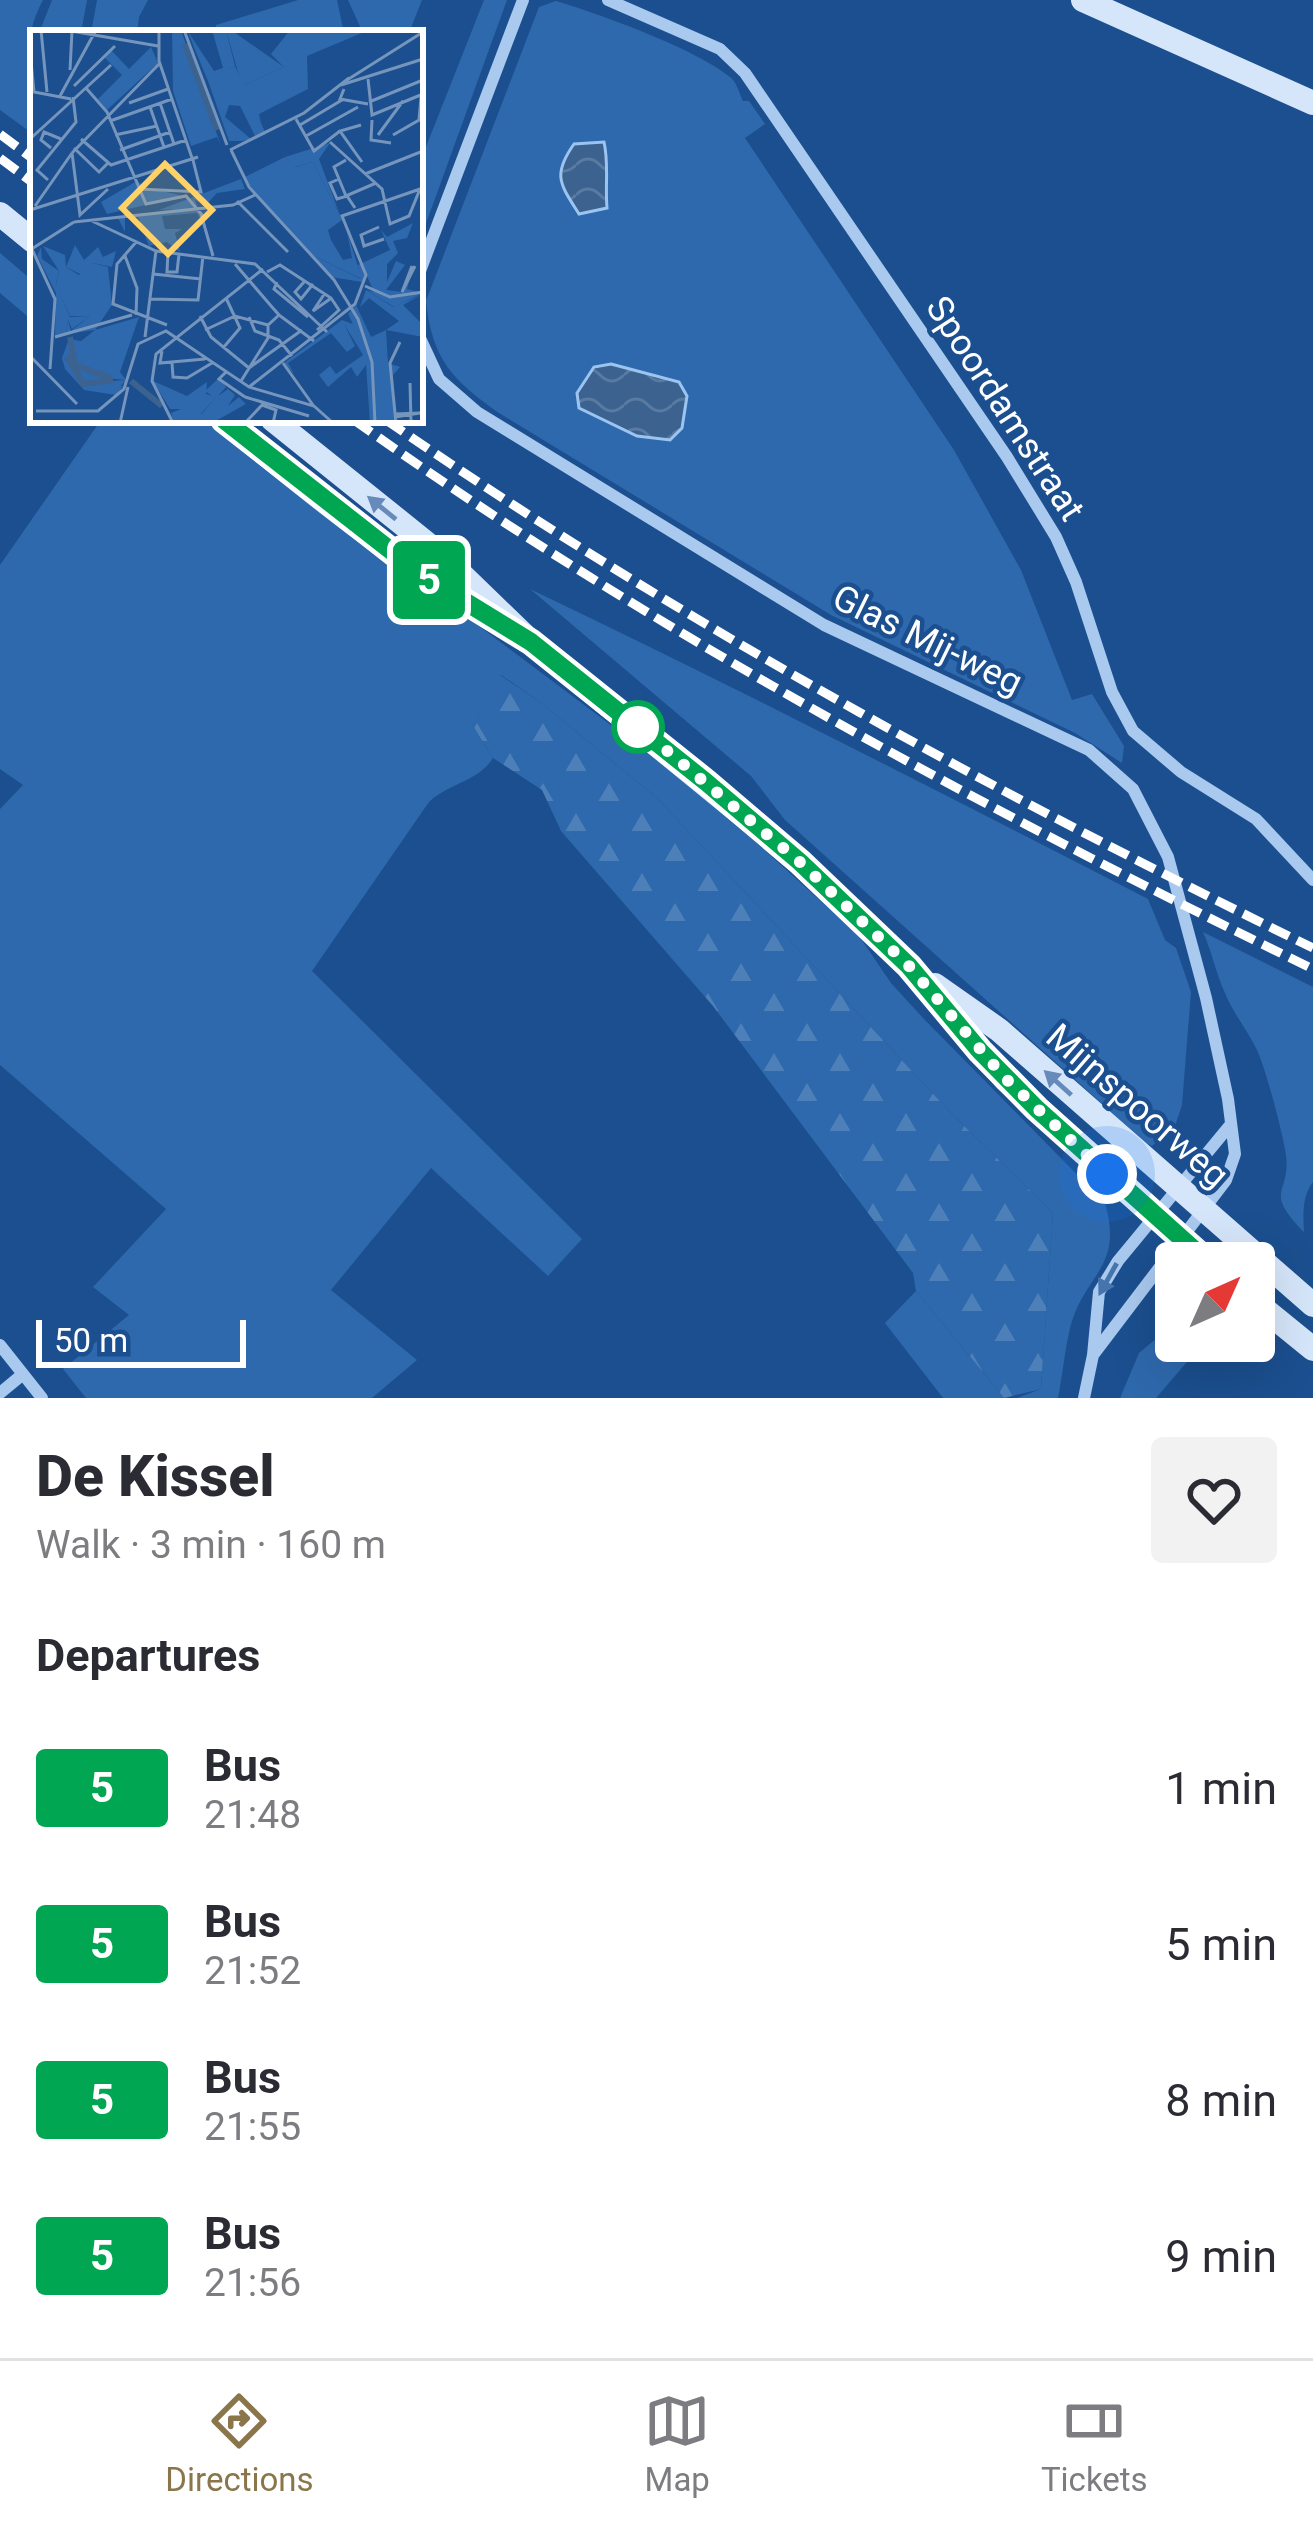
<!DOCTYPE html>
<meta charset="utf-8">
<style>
:root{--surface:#fff;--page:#f2f2f3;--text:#2b2b33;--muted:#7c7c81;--line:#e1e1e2;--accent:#8a764a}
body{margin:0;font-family:Roboto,sans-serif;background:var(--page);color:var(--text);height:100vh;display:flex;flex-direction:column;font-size:45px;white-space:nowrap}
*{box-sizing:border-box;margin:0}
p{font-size:39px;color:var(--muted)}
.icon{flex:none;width:66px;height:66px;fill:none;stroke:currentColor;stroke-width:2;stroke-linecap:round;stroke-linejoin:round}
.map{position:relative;height:1398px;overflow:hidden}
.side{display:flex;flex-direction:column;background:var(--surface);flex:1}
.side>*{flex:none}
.badge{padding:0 24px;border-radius:9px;font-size:42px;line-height:78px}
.needle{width:78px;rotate:45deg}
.fabs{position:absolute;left:1155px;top:1242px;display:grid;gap:24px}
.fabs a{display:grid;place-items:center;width:120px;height:120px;border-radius:12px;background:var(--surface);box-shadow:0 12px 48px #0002;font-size:60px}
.scale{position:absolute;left:36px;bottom:30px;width:210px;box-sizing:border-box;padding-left:12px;border:6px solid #fff;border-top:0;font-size:33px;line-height:42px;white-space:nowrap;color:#fff;-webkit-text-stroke:9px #1b4f8f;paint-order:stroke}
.you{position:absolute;width:60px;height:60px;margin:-30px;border:9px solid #fff;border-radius:50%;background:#1a73e8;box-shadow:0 0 0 18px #1a73e833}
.map>.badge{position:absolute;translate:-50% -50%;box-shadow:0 0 0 6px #fff}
h2{padding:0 36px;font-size:45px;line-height:108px}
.round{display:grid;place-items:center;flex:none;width:126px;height:126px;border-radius:12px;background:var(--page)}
.headline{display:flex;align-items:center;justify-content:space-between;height:204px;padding:0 36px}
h1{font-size:57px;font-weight:800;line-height:90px}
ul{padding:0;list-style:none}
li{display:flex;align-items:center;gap:36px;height:156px;padding:0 36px}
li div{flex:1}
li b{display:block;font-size:45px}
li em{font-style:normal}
li .badge{min-width:132px;font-weight:700;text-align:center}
.menu{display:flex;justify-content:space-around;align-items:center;height:168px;border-top:3px solid var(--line);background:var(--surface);font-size:33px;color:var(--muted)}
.menu a{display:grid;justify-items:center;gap:6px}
.menu .active{color:var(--accent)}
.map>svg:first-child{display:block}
.grass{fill:#2e69ad}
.forest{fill:url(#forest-firs)}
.water{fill:url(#water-waves);stroke:#9cc4f0;stroke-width:3}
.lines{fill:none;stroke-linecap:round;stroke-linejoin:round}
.street{stroke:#a9c9ee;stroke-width:12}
.secondary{stroke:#d6e6fa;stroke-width:24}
.rail{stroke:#fff;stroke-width:9;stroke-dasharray:21 9;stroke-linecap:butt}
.oneway{fill:#668bba}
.oneway2{fill:#4674ac}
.line-casing{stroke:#fff;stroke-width:27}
.line{stroke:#00a651;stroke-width:18}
.walk{stroke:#fff;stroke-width:12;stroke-dasharray:0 21.6}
.stop-dot{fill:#fff;stroke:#00a651;stroke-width:6}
.labels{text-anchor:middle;stroke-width:9;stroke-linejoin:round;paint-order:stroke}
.street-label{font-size:36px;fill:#fff;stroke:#1b4f8f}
.inset-river{fill:none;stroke:#3c6290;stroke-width:6}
.inset-road{fill:none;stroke:#7695bc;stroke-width:3}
.view{fill:#ffd166;fill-opacity:0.15;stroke:#ffd166;stroke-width:6}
.inset-edge{fill:none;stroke:#fff;stroke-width:6}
</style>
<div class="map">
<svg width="1313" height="1398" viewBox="0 0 1313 1398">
<defs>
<pattern id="forest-firs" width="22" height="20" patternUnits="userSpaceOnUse" patternTransform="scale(3)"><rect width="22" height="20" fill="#2e69ad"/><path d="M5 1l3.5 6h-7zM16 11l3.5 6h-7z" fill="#4d80b9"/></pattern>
<pattern id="water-waves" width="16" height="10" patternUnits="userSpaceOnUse" patternTransform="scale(3)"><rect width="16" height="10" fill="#3c6290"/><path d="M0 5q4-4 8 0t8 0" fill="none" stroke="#597aa1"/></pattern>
</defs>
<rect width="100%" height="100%" fill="#1b4f8f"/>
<path class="grass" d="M0,0h43c-26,48 -10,83 -10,134l-33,-24z
M52,0h35l-6,33h-42z
M97,0h51l-9,17 -2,16h-46z
M298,0h39l7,33h-128v-8z
M348,0h74l-13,33h-46z
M484,0h23l-87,240v-78z
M556,1c44,13 140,48 174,76 7,5 9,16 13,24h6l16,23 -20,14 209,312 67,120 51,130 20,-6 32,52 -2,17 -47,-30 -244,-118 -332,-202c-47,-33 -67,-54 -73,-112l113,-294z
M0,253l33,28v40l-33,-28z
M101,420h104l499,375 155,141 32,47 32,35 182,185c18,63 -17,69 -33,118 -7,24 -9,52 -14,77h-41l24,-9 12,-176 -100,-98 -296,-317 -117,-96 -39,-27 -28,51 20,32c-15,24 -44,25 -64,44l-117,169 270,268 -34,37 -117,-108 -100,122 86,70 -45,38h-286l-23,-29 66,-54 -36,-28 73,-78 -166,-144v-256l23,-24 -23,-16v-204z
M530,589c208,99 413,205 618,310l17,41 11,8 15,44 -9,113 -7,21 -23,20 -6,-3 -361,-323 -34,-44z
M1203,932l110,55v195c-11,14 -10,33 -9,50 -44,-45 -10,-36 -19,-83 -4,-22 -19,-79 -28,-99 -9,-19 -24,-37 -32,-57 -9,-19 -13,-41 -22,-61z
M916,1291l88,107h-61l-58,-75z
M1176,1322v19h29l-49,57h-36l19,-45z"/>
<path class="forest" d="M500,675l40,27 117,96 296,317 100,98 -12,176 -37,9 -88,-107 -3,-18 -200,-267 -152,-175 -19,-41 -49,-32 -20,-32z"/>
<path class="water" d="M604,142c5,22 1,43 3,66l-28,6c-19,-30 -27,-39 -5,-70z
M611,364l68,18 8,14 -5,32 -12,12 -33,-4 -58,-28 -2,-15 17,-26z"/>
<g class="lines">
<path class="street" d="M608,0l112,49 25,24 262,384 49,80 20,45 36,110 21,39 48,41 75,47 57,61
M420,271l103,-271
M420,338l19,41 38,33 347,213 265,125 44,39 35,68 38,141 22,101 7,55 -9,26 -133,175
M0,1345l42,53
M0,1393l23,-19
M1084,1398l9,-43 6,-63 19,-31 113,-137"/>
<path class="secondary" d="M1083,0l230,103
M0,214l33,27
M224,420c85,71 170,138 264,196
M273,420l167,134 91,88 269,220 109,104 96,113 204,184
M935,985l64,45 314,275
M1254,1301l59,48"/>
<path class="rail" d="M0,134l33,25
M0,158l33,25
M354,420c299,213 629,388 959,549
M386,420c293,202 608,372 927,528"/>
</g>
<defs><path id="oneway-solid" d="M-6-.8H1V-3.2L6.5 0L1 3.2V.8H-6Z" transform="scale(3)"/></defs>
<g class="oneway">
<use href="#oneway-solid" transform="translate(382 508) rotate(-141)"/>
<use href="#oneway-solid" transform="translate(1058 1083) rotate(-138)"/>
</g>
<use class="oneway2" href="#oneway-solid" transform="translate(1108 1279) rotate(119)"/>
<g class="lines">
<g class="line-casing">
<path id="line" d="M224,420l198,155 109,67 175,140 94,80 109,104 71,85 57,58 172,154"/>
</g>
<use href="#line" class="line"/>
<path class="walk" d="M638,727l-10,-9 172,144 109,104 96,112 102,96"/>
</g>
<circle class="stop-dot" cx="638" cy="727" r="24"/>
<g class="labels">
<g class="street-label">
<text transform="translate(1006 408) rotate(57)" y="13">Spoordamstraat</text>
<text transform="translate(928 639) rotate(26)" y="13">Glas Mij-weg</text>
<text transform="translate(1138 1105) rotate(41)" y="13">Mijnspoorweg</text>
</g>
</g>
<g transform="translate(30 30)">
<rect width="393" height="393" fill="#1b4f8f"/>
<path d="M121,17l7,16 -51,47 -9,-11 24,-24 -18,-18 7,-7 18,19zM205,36l31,68 -10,4 -16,-32 -11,-1 -4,12 26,22 -9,2h-13l-22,-63zM300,113l-11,16 22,59 -28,-56 -18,5 -10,-10zM211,149l4,10 -28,4 -11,12 -11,-5 7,23 -5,-10 -35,3 3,13h17l-7,4 5,19 -13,-10 -18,4 -11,-29 -13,1v14l-7,-14 57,-9 -16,1zM107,151l8,6 39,9 -77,18 -6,-12zM383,193l-6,15 -14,3 5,12 -11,11v18l9,-21 9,4 -19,25 16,2 11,-25 -6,22 16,4 -29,14 -28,-17 8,2 -8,-18 -4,8 -31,-5 -19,-22 49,24 -3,-14 32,-15 -9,-20 6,7zM45,215l9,15 14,-13 5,10 13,-6 -4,16 -19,-4 -11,12 -16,-8zM11,217l1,12 17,12 -3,13 14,33 20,-1 -18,13 -4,-9 -2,14 -11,1 1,-42 -19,-37zM326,275l15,32 15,-7 2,33 12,4 -7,8 2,48h-25l-4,-58 -9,12 -6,-10 -23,20 -9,-12 11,-9 6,8 27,-19 -19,-31 11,22 -8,6 -16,-19 -43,30 6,11 -10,-11 58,-43 11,4 -5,-10zM66,313l2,14 25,-4 -12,28 15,-1 -9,10 -34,-5 -19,-27 5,-4 22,22 17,1 2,-8 -20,-17zM189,348l7,9 -8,9 10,-7 7,6 -7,11 11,-9 7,7 -34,19 -11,-8 14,-17 -10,-7z" fill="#2e69ad"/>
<path d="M142,0h9l40,116 -4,-9 -26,9 -18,-55zM157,0l27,41 9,-3 -11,-38h14l9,36 -28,13zM260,0h79l-62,26 1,33 -49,25 2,9 -19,-37 42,-19 -13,-13zM255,127l11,10 17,-5 29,58 -14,10 3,10 12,20 9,-2 -5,-26 15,47 -50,-24 -69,-77zM13,216l22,9 1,12 13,8 14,-12 15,4 4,38 -17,25 44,-13 -19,55 6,8 -33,-3 -29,-19 19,27 40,1 -7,9 -32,-5 -19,-21 -3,-11 7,-19 12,2 14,-11 -29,4 2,-14 3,11 19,-15h-20l-14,-31 3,-14zM336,260l27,17 30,-13 -20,11 20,20v12l-37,-7 13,-9 -30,-23 -9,9zM123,351l34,15 20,-14 -1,12 10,3 -15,17 11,9h-38l-3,-10 10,-4h-11z" fill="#2e69ad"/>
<path d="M196,0h5l53,37 -42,19z" fill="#2e69ad"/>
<path class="inset-river" d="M155,14l32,86M40,307l5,28 36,13M37,326l16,28 30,-4M101,351l31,25"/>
<path class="inset-road" d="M11,0l6,62M35,0l93,16M129,0v31l33,97M154,0l43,115M0,21l4,41 37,7M40,40l2,-39M338,49l4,36 51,-21M317,50l76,-48M311,55l82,-26M44,56l41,-40M56,58l21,24 39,92 40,-8 17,20M314,59l-4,10 28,5M30,66l36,-66M339,72l54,-22M99,73l39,-14M130,73l14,41M120,77l14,40M266,89l18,32 26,-20M342,90l-1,20 20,3M80,91l62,-22M270,95l42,-25M331,95l-21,6 22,31M85,105l42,-9M348,105l25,-34M363,105l26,-15 2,-23M276,106l52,-29M0,109l81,-74M51,109l30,26 75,-25M300,112l52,47 8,35 19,-8 11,-27M21,118l-10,-8 3,-8 17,7M44,118l25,24 9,-9M90,120l50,-18M200,120l74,-37 45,-35M201,120l18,37 85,93 24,39 14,43 3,61M42,123l87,-89M42,123l8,62 28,-26M316,130l-12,7 12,29 30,-13M335,144l58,-23M309,149l-9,4 7,16 10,-3 8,12M18,150l-11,-10 39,-48 -3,-25M109,159l62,3 -8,-32M207,171l51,51M5,176l37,-53M0,180l168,-53M171,184l12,42M62,191l64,30 99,13 72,68M44,192l159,-17 22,-10M349,197l-18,8 3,11 20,-7M107,211l-20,23 -4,40 54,21M0,215l25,54 -5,70M0,220l44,-28M138,222l-1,20h10l2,-18M95,226l12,32 -1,27M205,234l37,43M382,236l-10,26 13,-26M237,242l13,-7 51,33 8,12 -22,20M123,244l48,5M247,252l-3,7 34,28M274,252l-9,10 6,7 12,-15M335,256l25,11 33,-5M295,263l-12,18 17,-12M120,269l48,1 5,-44M249,285l35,26M170,286l11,21 38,31M219,287l6,14 24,9 13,16M175,300l30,-14 33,9 11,-10 -7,-8M25,307l77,-22M115,307l11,-86M193,318l17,-20 -14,-30M132,321l-2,12 45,-4M0,326l47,48M142,333l1,14 14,1 25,-15M253,333l30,42M219,338l53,-38M393,341v47M196,342l-7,7 26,18M211,351l27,-43v-13M380,353l1,40M219,357l106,-83 11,-29 -24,-59 81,-28M215,367l64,19M6,381h62l26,-22 14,-45 28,-13 83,56 65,19 19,17M365,384l25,-1 -25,4M90,393l8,-36M143,393l-21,-42 4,-27 107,-85M215,393l17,-18 14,5 -3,13M366,393l-6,-60 10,-21"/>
<path class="view" d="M135,134l47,46 -44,44 -46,-46z"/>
<rect width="393" height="393" class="inset-edge"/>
</g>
</svg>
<div class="fabs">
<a><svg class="needle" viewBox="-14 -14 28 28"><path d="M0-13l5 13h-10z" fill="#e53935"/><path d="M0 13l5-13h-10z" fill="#7c7c81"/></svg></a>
</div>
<div class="scale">50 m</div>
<div class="you" style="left:1107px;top:1174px"></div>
<b class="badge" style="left:429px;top:580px;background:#00a651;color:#fff">5</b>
</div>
<section class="side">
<div class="headline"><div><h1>De Kissel</h1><p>Walk · 3 min · 160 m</p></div><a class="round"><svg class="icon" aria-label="heart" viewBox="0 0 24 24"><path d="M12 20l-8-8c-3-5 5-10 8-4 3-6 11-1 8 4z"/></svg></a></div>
<h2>Departures</h2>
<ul>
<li><span class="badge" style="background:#00a651;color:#fff">5</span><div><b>Bus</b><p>21:48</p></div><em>1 min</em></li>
<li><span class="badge" style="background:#00a651;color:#fff">5</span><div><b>Bus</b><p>21:52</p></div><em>5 min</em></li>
<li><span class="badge" style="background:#00a651;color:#fff">5</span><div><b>Bus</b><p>21:55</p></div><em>8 min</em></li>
<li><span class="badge" style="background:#00a651;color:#fff">5</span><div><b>Bus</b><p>21:56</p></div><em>9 min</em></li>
</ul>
</section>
<nav class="menu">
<a class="active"><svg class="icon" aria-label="directions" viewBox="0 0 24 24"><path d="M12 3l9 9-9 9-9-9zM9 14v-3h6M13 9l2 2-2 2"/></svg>Directions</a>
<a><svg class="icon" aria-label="map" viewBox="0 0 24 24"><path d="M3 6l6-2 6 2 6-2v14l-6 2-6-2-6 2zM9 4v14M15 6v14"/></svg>Map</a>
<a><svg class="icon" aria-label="tickets" viewBox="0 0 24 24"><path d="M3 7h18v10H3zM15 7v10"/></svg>Tickets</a>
</nav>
